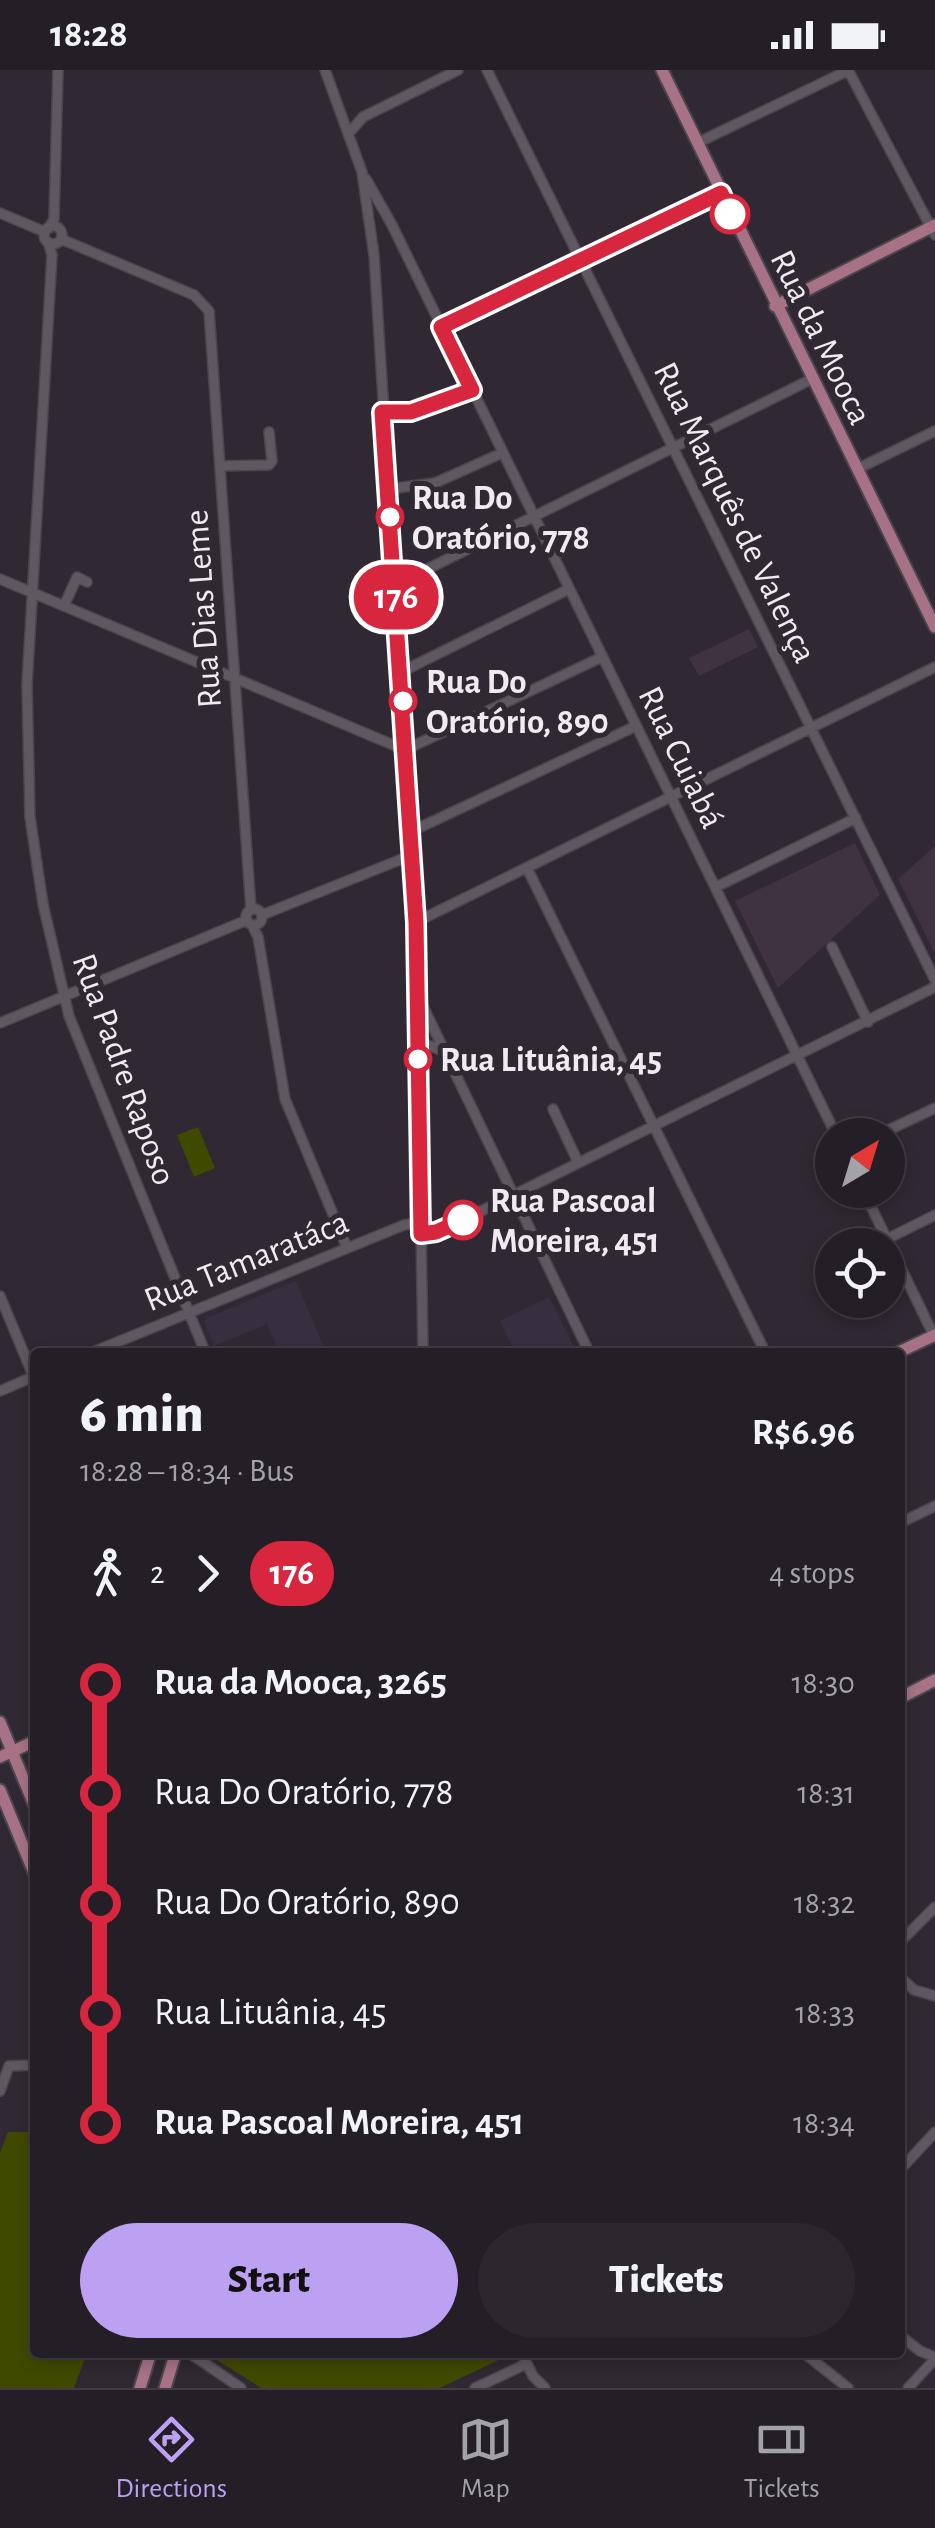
<!DOCTYPE html>
<meta charset="utf-8">
<style>
:root{--surface:#241e26;--page:#2c272e;--text:#f1f3f6;--muted:#a3a2a7;--line:#413c43;--accent:#bca0f2}
body{margin:0;font-family:"Alegreya Sans",sans-serif;background:var(--page);color:var(--text);height:100vh;display:flex;flex-direction:column;font-size:38px;white-space:nowrap}
*{box-sizing:border-box;margin:0}
p{font-size:32px;color:var(--muted)}
.icon{flex:none;width:55px;height:55px;fill:none;stroke:currentColor;stroke-width:2;stroke-linecap:round;stroke-linejoin:round}
.map{position:relative;flex:1;overflow:hidden}
.side{position:absolute;left:30px;top:1278px;width:875px;height:1010px;display:flex;flex-direction:column;background:var(--surface);border-radius:10px;box-shadow:0 5px 15px #0003,0 0 0 2px var(--line)}
.side>*{flex:none}
.badge{padding:0 20px;border-radius:32px;font-size:35px;line-height:65px}
.needle{width:65px;rotate:38deg}
.controls{position:absolute;left:815px;top:1048px;display:grid;gap:20px}
.controls a{display:grid;place-items:center;width:90px;height:90px;border-radius:50%;background:var(--surface);box-shadow:0 5px 15px #0003,0 0 0 2px var(--line);font-size:50px}
.map>.badge{position:absolute;translate:-50% -50%;box-shadow:0 0 0 5px #fff}
.legs{display:flex;align-items:center;gap:15px;height:110px;padding:0 50px;font-size:32px}
.legs p{margin-inline-start:auto}
.headline{display:flex;align-items:center;justify-content:space-between;height:170px;padding:0 50px}
h1{font-size:55px;font-weight:800;line-height:75px}
.primary-button{display:flex;gap:20px;margin-top:auto;padding:20px 50px}
.primary-button a{flex:1;height:115px;border-radius:60px;background:var(--accent);color:#111;font-size:40px;font-weight:800;line-height:115px;text-align:center}
.primary-button a+a{background:var(--page);color:var(--text)}
ul{padding:0 50px;list-style:none}
li{display:flex;align-items:center;gap:35px;height:110px;font-size:38px}
li i{display:grid;place-items:center;width:15px;height:100%;margin:0 12px;background:currentColor}
li i::after{content:'';width:25px;height:25px;margin:-12px;border:8px solid;border-radius:50%;background:var(--surface)}
li p{margin-inline-start:auto}
li:first-child i{background:linear-gradient(#0000 50%,currentColor 0)}
li:last-child i{background:linear-gradient(currentColor 50%,#0000 0)}
.status{display:flex;justify-content:space-between;align-items:center;height:70px;padding:0 50px;background:var(--surface);direction:ltr}
.status svg{height:28px;fill:currentColor}
.menu{display:flex;justify-content:space-around;align-items:center;height:140px;border-top:2px solid var(--line);background:var(--surface);font-size:28px;color:var(--muted)}
.menu a{display:grid;justify-items:center;gap:5px}
.menu .current{color:var(--accent)}
.map>svg:first-child{display:block}
.built{fill:#3f3341}
.industrial{fill:#372f3f}
.park{fill:#404900}
.lines{fill:none;stroke-linecap:round;stroke-linejoin:round}
.minor-casing{stroke:#4c454d;stroke-width:12}
.major-casing{stroke:#4c454d;stroke-width:15}
.minor{stroke:#5f5761;stroke-width:9}
.major{stroke:#a77285;stroke-width:11}
.line-1-casing{stroke:#fff;stroke-width:22}
.line-1{stroke:#d7263d;stroke-width:15}
.stop-1-dot{fill:#fff;stroke:#d7263d;stroke-width:5}
.labels{text-anchor:middle;stroke-width:10;stroke-linejoin:round;paint-order:stroke}
.street-label{font-size:35px;fill:#f1ebf1;stroke:#302832}
.stop-label{font-size:35px;font-weight:bold;fill:#f1ebf1;stroke:#302832;text-anchor:start}
</style>
<div class="status"><b>18:28</b><svg viewBox="0 0 49 12"><path d="M0 12V9h3v3zM5 12V6h3v6zM10 12V3h3v9zM15 12V0h3v12zM26 1h20v11H26zM47 4h2v5h-2z"/></svg></div>
<div class="map">
<svg width="935" height="2318" viewBox="0 0 935 2318">
<rect width="100%" height="100%" fill="#302832"/>
<path class="built" d="M749,559l9,18 -59,29 -10,-18z
M855,773l25,52 -102,93 -43,-87z
M935,776v108l-37,-75z"/>
<path class="industrial" d="M296,1211l30,71h-47l-12,-28 -53,22 -10,-24 2,-4z
M549,1227l28,55h-62l-15,-31z"/>
<path class="park" d="M198,1057l17,41 -21,9 -17,-42z
M8,2062h27v220l52,1 -13,35h-74v-235z
M513,2283l-73,35h-179l-55,-35z"/>
<g class="lines">
<g class="minor-casing">
<path id="minor" d="M325,0l37,102 12,83 42,667 7,430
M487,0l448,910
M848,0l87,165
M348,64l15,-17 95,-47
M697,73l152,-73
M366,109l26,46 444,910
M0,143l45,19
M44 165a9 9 0 1 1 18 0a9 9 0 1 1-18 0Z
M49,158l5,-9 4,-149
M61,169l133,56 15,16 42,599
M48,172l4,13 -25,430 3,132 13,87 26,112 136,336
M441,257l280,-134
M382,343l29,-1 61,-22
M220,396l49,-1 3,-4 -3,-29
M857,399l78,-38
M388,419l47,-6 67,-30
M0,509l405,171 197,-93
M395,515l417,-206
M64,536l13,-29 10,5
M401,602l168,-83
M410,762l226,-106
M527,798l238,484
M716,817l140,-69
M246 847a8 8 0 1 1 16 0a8 8 0 1 1-16 0Z
M262,845l150,-60
M416,852l519,-255
M252,855l6,12 27,162 62,149
M832,877l36,75
M420,930l169,352
M0,953l247,-103
M418,971l25,10
M553,1039l25,53
M878,1065l57,-27
M863,1120l72,148
M421,1164l15,-2 31,-14 468,-231
M887,1169l48,-24
M0,1226l35,84
M93,1282l311,-127 17,-3
M0,1321l35,-15
M900,1453l35,-17
M900,1872l35,-35
M900,1907l14,13 21,6
M9,1996l26,-1
M0,2021l9,-25
M900,2100l35,-38
M900,2265l20,16 15,6
M188,2282l53,36
M521,2282l12,24 12,12
M803,2282l45,36
M475,2318l51,-24
M908,2318l27,-29"/>
</g>
<g class="major-casing">
<path id="major" d="M662,0l273,557
M775,236l160,-81
M899,1282l36,-17
M900,1628l35,-18
M0,1652l35,85
M0,1687l35,-16
M0,1720l35,85
M140,2318l11,-36
M165,2318l11,-36"/>
</g>
<use href="#minor" class="minor"/>
<use href="#major" class="major"/>
</g>
<g class="lines">
<g class="line-1-casing">
<path id="line-1" d="M463,1150l-27,12 -15,2 -5,-312 -34,-510h29l61,-22 -31,-63 280,-134 9,21"/>
</g>
<use href="#line-1" class="line-1"/>
</g>
<g class="stop-1-dot">
<circle cx="730" cy="144" r="18"/>
<circle cx="390" cy="447" r="12"/>
<circle cx="403" cy="631" r="12"/>
<circle cx="418" cy="989" r="12"/>
<circle cx="463" cy="1150" r="18"/>
</g>
<g class="labels">
<g class="street-label">
<text transform="translate(822 267) rotate(64)" y="12">Rua da Mooca</text>
<text transform="translate(736 442) rotate(64)" y="12">Rua Marquês de Valença</text>
<text transform="translate(202 539) rotate(-94)" y="12">Rua Dias Leme</text>
<text transform="translate(682 687) rotate(64)" y="12">Rua Cuiabá</text>
<text transform="translate(125 999) rotate(70)" y="12">Rua Padre Raposo</text>
<text transform="translate(246 1190) rotate(-22)" y="12">Rua Tamaratáca</text>
</g>
<g class="stop-label">
<text x="412" y="439">Rua Do<tspan x="412" dy="40">Oratório, 778</tspan></text>
<text x="426" y="623">Rua Do<tspan x="426" dy="40">Oratório, 890</tspan></text>
<text x="440" y="1001">Rua Lituânia, 45</text>
<text x="490" y="1142">Rua Pascoal<tspan x="490" dy="40">Moreira, 451</tspan></text>
</g>
</g>
</svg>
<div class="controls">
<a><svg class="needle" viewBox="-14 -14 28 28"><path d="M0-13l5 13h-10z" fill="#e53935"/><path d="M0 13l5-13h-10z" fill="#a3a2a7"/></svg></a>
<a><svg class="icon" aria-label="locate" viewBox="0 0 24 24"><circle cx="12" cy="12" r="6"/><path d="M12 2v4M12 18v4M2 12h4M18 12h4"/></svg></a>
</div>
<b class="badge" style="left:396px;top:527px;background:#d7263d;color:#fff">176</b>
<section class="side">
<div class="headline"><div><h1>6 min</h1><p>18:28 – 18:34 · Bus</p></div><b>R$6.96</b></div>
<div class="legs"><svg class="icon" aria-label="walk" viewBox="0 0 24 24"><circle cx="13" cy="4" r="2"/><path d="M13 8l-2 6 4 7M11 14l-3 7M7 12l3-4h3l4 4"/></svg>2<svg class="icon" aria-label="forward" viewBox="0 0 24 24"><path d="M9 5l7 7-7 7"/></svg><b class="badge" style="background:#d7263d;color:#fff">176</b><p>4 stops</p></div>
<ul>
<li><i style="color:#d7263d"></i><b>Rua da Mooca, 3265</b><p>18:30</p></li>
<li><i style="color:#d7263d"></i><span>Rua Do Oratório, 778</span><p>18:31</p></li>
<li><i style="color:#d7263d"></i><span>Rua Do Oratório, 890</span><p>18:32</p></li>
<li><i style="color:#d7263d"></i><span>Rua Lituânia, 45</span><p>18:33</p></li>
<li><i style="color:#d7263d"></i><b>Rua Pascoal Moreira, 451</b><p>18:34</p></li>
</ul>
<div class="primary-button"><a>Start</a><a>Tickets</a></div>
</section>
</div>
<nav class="menu">
<a class="current"><svg class="icon" aria-label="directions" viewBox="0 0 24 24"><path d="M12 3l9 9-9 9-9-9zM9 14v-3h6M13 9l2 2-2 2"/></svg>Directions</a>
<a><svg class="icon" aria-label="map" viewBox="0 0 24 24"><path d="M3 6l6-2 6 2 6-2v14l-6 2-6-2-6 2zM9 4v14M15 6v14"/></svg>Map</a>
<a><svg class="icon" aria-label="tickets" viewBox="0 0 24 24"><path d="M3 7h18v10H3zM15 7v10"/></svg>Tickets</a>
</nav>
